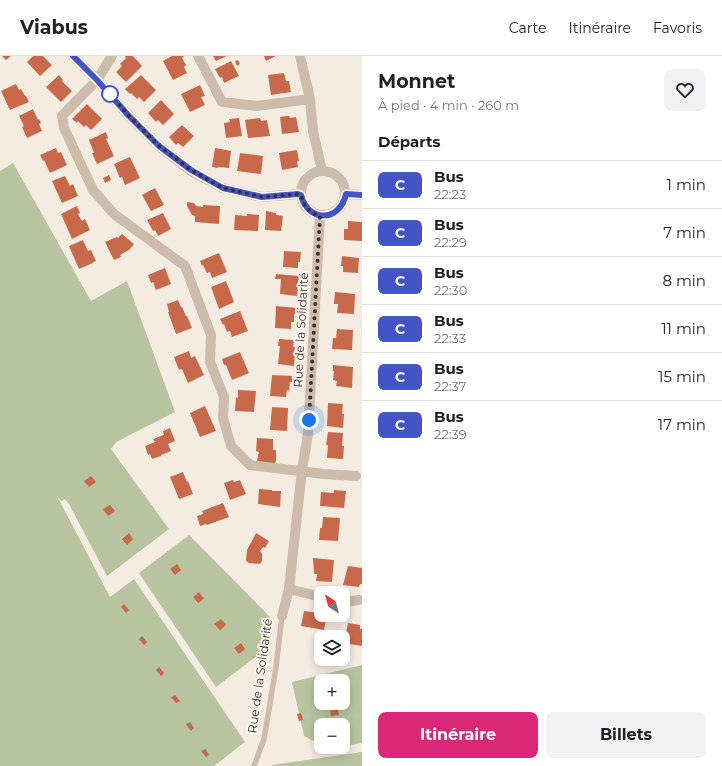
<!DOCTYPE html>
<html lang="fr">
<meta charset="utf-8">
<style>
:root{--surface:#fff;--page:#f2f2f2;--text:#202124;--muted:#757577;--line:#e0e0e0;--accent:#db2777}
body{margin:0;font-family:Montserrat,sans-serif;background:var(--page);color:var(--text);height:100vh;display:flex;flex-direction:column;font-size:15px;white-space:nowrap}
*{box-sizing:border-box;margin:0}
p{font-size:13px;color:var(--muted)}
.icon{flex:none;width:22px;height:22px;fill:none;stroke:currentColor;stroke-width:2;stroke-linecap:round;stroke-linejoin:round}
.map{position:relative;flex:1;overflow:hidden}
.details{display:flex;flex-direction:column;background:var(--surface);width:360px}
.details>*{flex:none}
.badge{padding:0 8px;border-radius:6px;font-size:14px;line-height:26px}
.needle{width:26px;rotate:324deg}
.tools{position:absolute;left:314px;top:530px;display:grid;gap:8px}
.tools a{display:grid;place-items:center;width:36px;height:36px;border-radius:8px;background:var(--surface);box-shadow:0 2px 10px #0003;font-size:20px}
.you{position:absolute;width:20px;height:20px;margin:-10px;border:3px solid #fff;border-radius:50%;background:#1a73e8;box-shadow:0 0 0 6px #1a73e833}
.map>.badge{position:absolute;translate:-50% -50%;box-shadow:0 0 0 2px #fff}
h2{padding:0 16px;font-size:15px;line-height:36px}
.round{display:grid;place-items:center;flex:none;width:42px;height:42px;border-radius:8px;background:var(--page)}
.summary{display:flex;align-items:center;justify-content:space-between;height:68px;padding:0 16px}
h1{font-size:19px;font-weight:700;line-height:30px}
.action{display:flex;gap:8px;margin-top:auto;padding:8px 16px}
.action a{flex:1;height:46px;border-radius:8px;background:var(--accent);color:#fff;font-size:16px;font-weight:700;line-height:46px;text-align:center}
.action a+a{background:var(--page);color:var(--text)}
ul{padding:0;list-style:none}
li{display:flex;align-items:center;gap:12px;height:48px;padding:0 16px;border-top:1px solid var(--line)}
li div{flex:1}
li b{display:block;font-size:15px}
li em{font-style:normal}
li .badge{min-width:44px;font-weight:700;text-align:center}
header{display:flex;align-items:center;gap:24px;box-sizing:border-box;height:56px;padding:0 20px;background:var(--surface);border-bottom:1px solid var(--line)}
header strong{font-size:19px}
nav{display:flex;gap:22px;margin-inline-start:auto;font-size:14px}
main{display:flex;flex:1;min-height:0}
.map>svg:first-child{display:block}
.green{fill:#b8c4a0;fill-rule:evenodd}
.building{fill:#c8694b}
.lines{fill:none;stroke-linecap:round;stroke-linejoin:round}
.service{stroke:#cdbbac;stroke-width:5.5}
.minor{stroke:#cdbbac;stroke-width:10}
.tertiary{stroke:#cdbbac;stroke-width:10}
.line-casing{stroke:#fff;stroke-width:9}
.line{stroke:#4453c6;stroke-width:6}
.walk{stroke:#3b302b;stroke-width:4;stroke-dasharray:0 7.2}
.stop-dot{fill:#fff;stroke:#4453c6;stroke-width:2}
.labels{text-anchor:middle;stroke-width:4;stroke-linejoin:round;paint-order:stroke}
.street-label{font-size:12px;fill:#3b302b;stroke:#fbf5ee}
</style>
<header>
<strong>Viabus</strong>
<nav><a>Carte</a><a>Itinéraire</a><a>Favoris</a></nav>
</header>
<main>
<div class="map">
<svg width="362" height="710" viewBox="0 0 362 710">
<rect width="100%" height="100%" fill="#f4ebe1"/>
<path class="green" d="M13,107l78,138 36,-20 48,131 -59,30 -5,7 58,80 -62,47 -38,-72 -4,-5 -4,2 -4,-5 53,101 24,-18 111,163 -31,24h-214v-595z
M189,479l82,83 -6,32 -49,37 -77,-114z
M362,609v78l-19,3v-21h-22v20l-17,-9 -12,-54zM321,625h22v22h-22z
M362,696v14h-90v-1z"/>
<path class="building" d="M2,0h9l-5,4z
M33,0h10l9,9 -12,11 -13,-14z
M126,0h7l9,10 -16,16 -10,-10 6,-6 -2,-2 6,-6 -1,-1z
M172,0h11l1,1 -2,1 4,7 -2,2 3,6 -14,7 -10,-19z
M213,0h14l-11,5z
M264,0h12l-10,5z
M238,4l2,4 -3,2 -2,-5z
M231,5l8,15 -15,7 -2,-6 -2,1 -5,-9z
M284,17l2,8h3l2,11 -20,3 -3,-20z
M59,19l4,5 -1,1 10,10 -11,11 -15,-15z
M141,19l15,15 -12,12 -5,-5 -2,2 -6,-6 -1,1 -5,-5z
M16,28l3,6 2,-1 4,7h1l3,6 -19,8 -9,-19z
M200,29l5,11 -4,1 4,8 -15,7 -9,-18z
M161,44l13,14 -11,11 -5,-5 -2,2 -8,-9z
M87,48l15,15 -11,11 -5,-5 -2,2 -6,-6 -1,2 -5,-4z
M33,53l5,11 1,-1 2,4 -2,1 3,7 -15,7 -5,-11 2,-1 -5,-10z
M286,60h3l1,2 6,-1 3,15 -17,2 -2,-17z
M239,62l3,18 -16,2 -2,-15 6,-1 -1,-3z
M260,62l1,3 6,-1 3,16 -22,2 -3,-18z
M182,69l12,11 -11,11 -5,-4 -2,2 -7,-8z
M106,76l2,6 -2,1 8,17 -17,8 -5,-11h2l-5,-13z
M56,92l2,5 3,-1 6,13 -17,8 -6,-13 -1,1 -3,-6z
M215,92l16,3 -2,17 -11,-1v1l-6,-1z
M297,94l2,11h-2l1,6 -16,3 -3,-17z
M240,97l23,3 -2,18 -24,-3z
M130,101l10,21 -15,7 -3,-8 -2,1 -6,-14z
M109,119l2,5 -6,3 -2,-5z
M65,120l5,10 3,-2 5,12 -16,7 -10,-22z
M155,132l9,17 -13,6 -9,-16z
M187,146l7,1 2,3 7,1v-2l17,1 -1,18 -24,-2v-6l-3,-1 -5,-9z
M77,150l3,7 -2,1 4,7 3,-2 5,11 -18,9 -11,-25z
M266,155l10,2v2l7,1 -2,15 -16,-1z
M163,157l8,16 -13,7 -3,-6 -2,1 -6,-11z
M247,158l12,1 -1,16 -24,-1 1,-15 12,1z
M348,165l14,1v19l-18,-1v-11h4z
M122,178l12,10 -5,6 -9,5 1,2 -7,3 -9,-18 12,-5 1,1z
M83,184l5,11 3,-1 5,11 -3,1v1l-14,6 -10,-23z
M284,195l17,1 -1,10h-2v6l-15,-1z
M219,197l8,19 -15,6 -2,-6 -3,1 -4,-8 -1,1 -2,-5z
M342,200l17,2 -1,15 -15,-1v-6h-2z
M165,212l6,16 -15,6 -3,-8 -2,1 -3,-8z
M276,218l23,2 -2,20 -17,-2 1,-15h-6z
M226,225l8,21 -15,7 -8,-22z
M335,236l20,2 -1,20 -17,-1 1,-9h-4z
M178,244l3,7h1l4,9h1l5,12 -16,6 -8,-22h1l-2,-8z
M276,250l21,2v6h-3v8h-3v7l-16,-1z
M240,255l8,20 -16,6 -2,-6 -3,1 -3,-8 -1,1 -3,-6z
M337,273l16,1 -1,20 -20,-1 1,-11h3z
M279,283l15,1 -1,7h2l-1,6 1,1 -1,12 -16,-2 2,-18h-2z
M189,295l2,7 4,-2 9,19 -16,8 -6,-14 -3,1 -5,-13z
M240,296l9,21 -17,7 -6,-15h-2l-2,-6z
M333,309l20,2 -1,21 -16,-2 1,-5 -4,-1 1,-9h-1z
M272,319l20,1v6h-2l-1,9 -2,-1 -1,7 -16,-1z
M238,334l18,1 -2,21 -19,-1 1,-14 2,1z
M328,347l15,1 -1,10h2l-1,14 -16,-2z
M205,350l11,25 -16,6 -10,-24z
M272,351l16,1 -1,23 -17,-1z
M170,372l5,13 -7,3 3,7 -7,3 -3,1v1l-9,3 -2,-5 -2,1 -3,-9 10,-4 -2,-3 11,-4 -1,-4z
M328,376l15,1 -1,13h2l-1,13 -16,-1 1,-13h-2z
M257,382l16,1v11h3v12l-3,2 -16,-1 1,-9h1v-2l-3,-1z
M183,416l4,10 1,-1 5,13 -14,5 -9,-22z
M91,420l5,6 -7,5 -5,-6z
M233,424l1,2 6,-2 6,14 -16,6 -6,-17z
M259,433l13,1v1h9l-1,16 -22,-3z
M334,434l12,1 -2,17 -24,-2 1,-14 13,1z
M223,447l6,14 -22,8 -1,-1 -6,2 -3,-10 6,-2 -1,-3z
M110,449l5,6 -7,5 -5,-7z
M323,461l17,1 -2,23 -19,-1 1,-12h2z
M129,477l4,6 -6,6 -5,-6z
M256,477l13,8 -4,7 -2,-1 -3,4 2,2v8l-2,3 -11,-1 -3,-2 1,-11z
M313,502l21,2 -2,22 -16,-1 1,-7h-3z
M177,508l4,6 -6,5 -5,-6z
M348,510l14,2v16h-2l-1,3 -16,-2z
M199,536l5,7 -6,4 -5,-6z
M124,548l5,6 -3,3 -5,-6z
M304,555l17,2v2h6l-3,15 -23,-4z
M221,563l5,6 -6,5 -6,-6z
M348,567l12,2v4h2v17l-18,-3z
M142,580l5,6 -3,3 -5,-6z
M241,587l4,6 -6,5 -5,-6z
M159,611l5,6 -3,3 -5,-6z
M175,639l5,6 -4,2 -5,-6z
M337,650l2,9 -8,1 -1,-8z
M301,657l2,7 -4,1 -2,-7z
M190,666l4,6 -3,3 -5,-7z
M205,693l4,6 -3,2 -5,-6z"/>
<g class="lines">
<path class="service" d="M254,710l10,-27 12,-72 6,-51"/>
<path class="minor" d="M112,0l-15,24 -35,36 2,12 29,62 21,24 71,52 26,69 -1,27 14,35 -1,21 8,28 19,19 74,9 32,2
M198,0l24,46 35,4 53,-7
M300,0l10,43 3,32 9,40
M289,533l32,8
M343,546l16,-2
M282,560l7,-27 13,-119 6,-36 12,-218"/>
<path class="tertiary" d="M73,0l24,24 32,36 30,30 32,25 32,17 39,9 36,-3 3,1
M301 137a22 22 0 1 1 44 0a22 22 0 1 1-44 0Z
M346,138l16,1"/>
</g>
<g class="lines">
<g class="line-casing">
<path id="line" d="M73,0l24,24 32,36 30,30 32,24 32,18 39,9 36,-3 3,1c7,28 39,27 45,-1l16,1"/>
</g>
<use href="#line" class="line"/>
<path class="walk" d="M110,38l19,22 30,30 32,24 32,18 39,9 36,-3 3,1c3,12 7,17 19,21l-11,204"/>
</g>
<circle class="stop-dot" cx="110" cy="38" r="8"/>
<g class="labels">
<g class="street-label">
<text transform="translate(301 274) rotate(-87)" y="4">Rue de la Solidarité</text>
<text transform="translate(260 620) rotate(-82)" y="4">Rue de la Solidarité</text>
</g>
</g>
</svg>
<div class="tools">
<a><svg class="needle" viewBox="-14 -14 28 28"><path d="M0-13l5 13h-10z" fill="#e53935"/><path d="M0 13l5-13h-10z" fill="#757577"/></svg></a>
<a><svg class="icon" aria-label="layers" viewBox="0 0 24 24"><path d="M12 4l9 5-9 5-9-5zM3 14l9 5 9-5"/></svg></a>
<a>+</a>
<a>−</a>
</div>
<div class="you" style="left:309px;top:364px"></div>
</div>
<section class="details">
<div class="summary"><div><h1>Monnet</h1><p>À pied · 4 min · 260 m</p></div><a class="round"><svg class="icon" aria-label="heart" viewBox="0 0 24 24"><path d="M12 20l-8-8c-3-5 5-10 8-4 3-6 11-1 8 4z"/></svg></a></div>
<h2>Départs</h2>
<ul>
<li><span class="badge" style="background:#4453c6;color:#fff">C</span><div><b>Bus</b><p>22:23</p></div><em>1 min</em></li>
<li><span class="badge" style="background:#4453c6;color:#fff">C</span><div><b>Bus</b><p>22:29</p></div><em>7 min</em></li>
<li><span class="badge" style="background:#4453c6;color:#fff">C</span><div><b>Bus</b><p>22:30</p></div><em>8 min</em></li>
<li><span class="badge" style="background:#4453c6;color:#fff">C</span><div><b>Bus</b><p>22:33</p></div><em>11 min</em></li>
<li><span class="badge" style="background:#4453c6;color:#fff">C</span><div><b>Bus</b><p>22:37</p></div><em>15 min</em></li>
<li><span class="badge" style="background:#4453c6;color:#fff">C</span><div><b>Bus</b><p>22:39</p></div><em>17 min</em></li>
</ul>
<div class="action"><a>Itinéraire</a><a>Billets</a></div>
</section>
</main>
